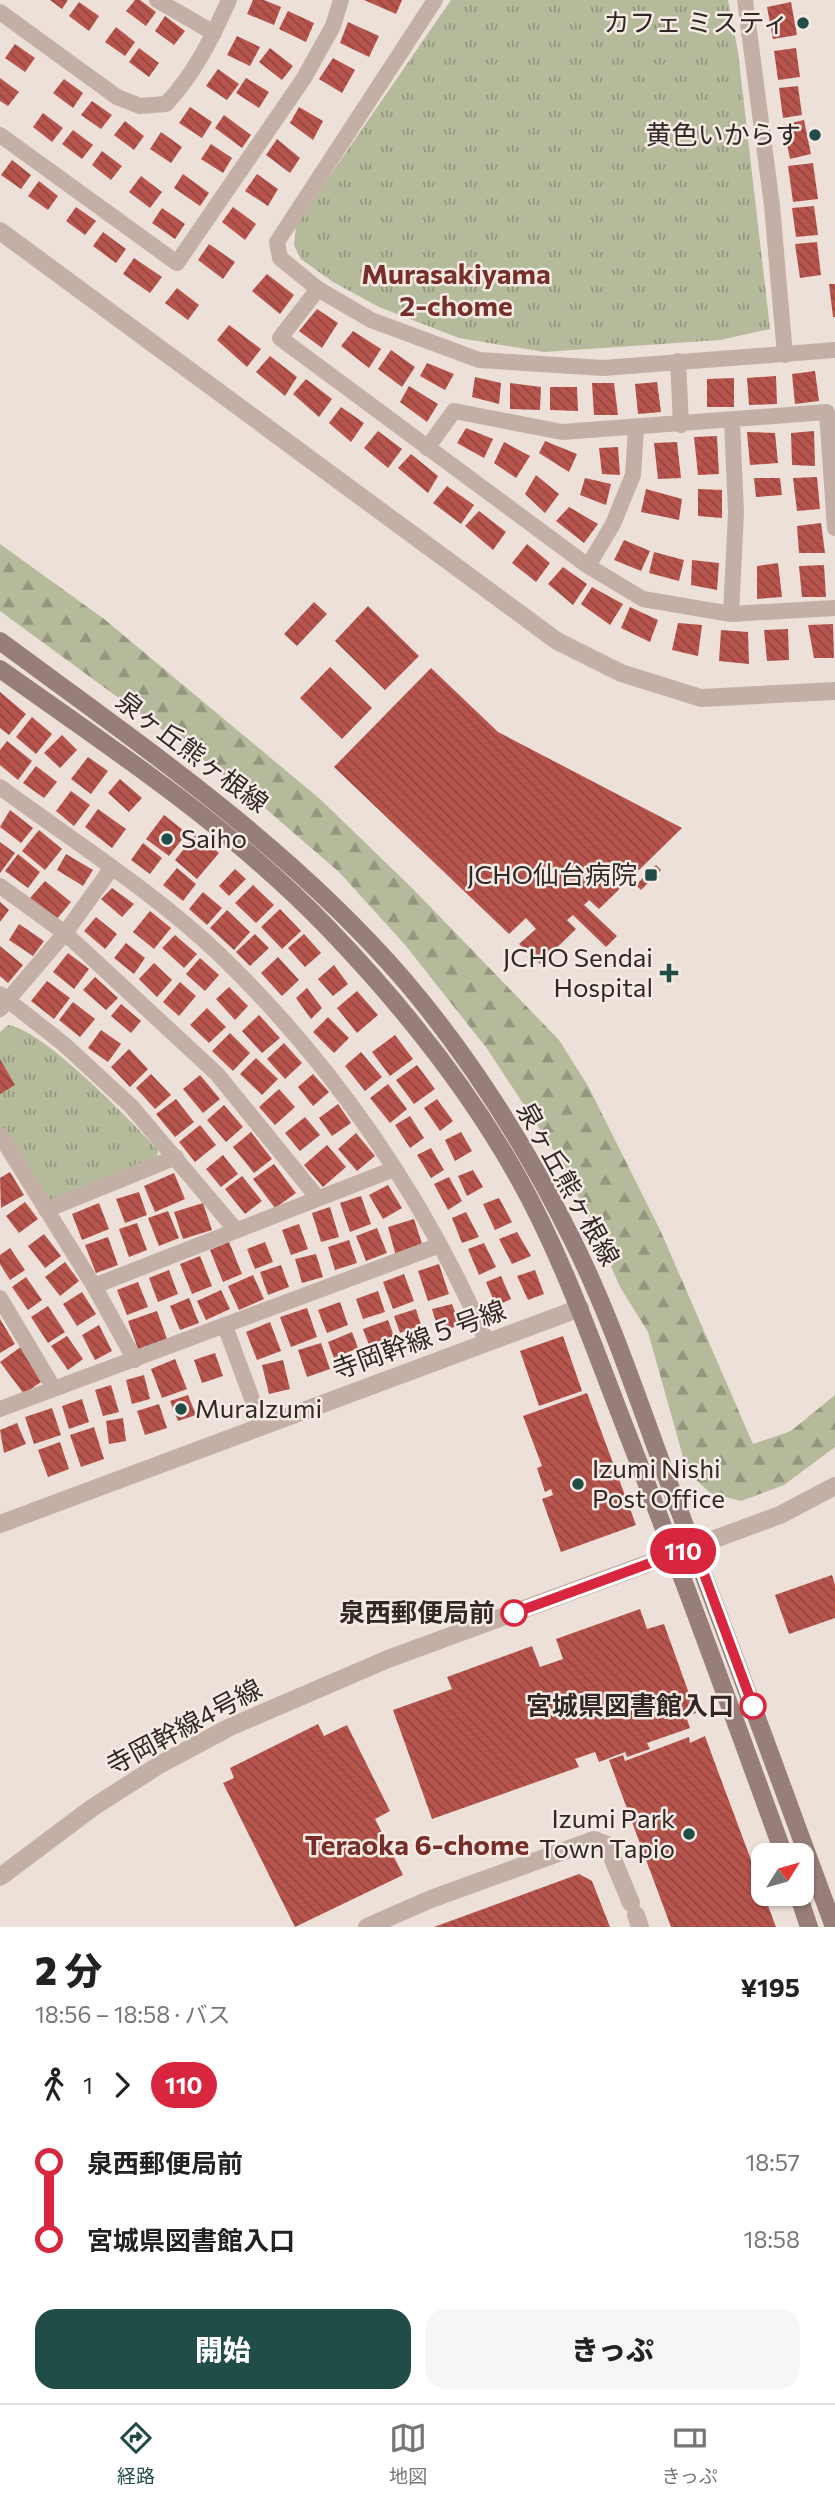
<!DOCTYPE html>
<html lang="ja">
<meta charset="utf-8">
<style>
:root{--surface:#fff;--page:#f6f6f6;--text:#222;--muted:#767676;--line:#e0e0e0;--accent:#214d49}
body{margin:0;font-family:Commissioner,"Noto Sans JP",sans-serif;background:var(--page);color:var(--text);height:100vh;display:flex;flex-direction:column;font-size:26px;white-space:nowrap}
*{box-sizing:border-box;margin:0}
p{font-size:23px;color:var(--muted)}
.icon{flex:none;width:38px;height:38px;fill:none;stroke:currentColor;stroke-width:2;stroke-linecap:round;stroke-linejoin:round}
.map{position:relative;height:1927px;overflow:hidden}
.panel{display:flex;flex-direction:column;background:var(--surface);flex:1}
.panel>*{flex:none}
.badge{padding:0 14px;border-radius:23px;font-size:24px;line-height:46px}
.needle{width:46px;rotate:53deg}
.buttons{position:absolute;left:751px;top:1843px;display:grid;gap:14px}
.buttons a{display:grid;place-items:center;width:63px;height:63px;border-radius:14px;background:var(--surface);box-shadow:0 2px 5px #0004;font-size:35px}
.map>.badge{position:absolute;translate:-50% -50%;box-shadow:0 0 0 4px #fff}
.legs{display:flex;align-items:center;gap:10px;height:77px;padding:0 35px;font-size:23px}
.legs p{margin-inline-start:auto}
.headline{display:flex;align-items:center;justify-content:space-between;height:119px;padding:0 35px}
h1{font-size:38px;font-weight:800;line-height:52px}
.action{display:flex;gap:14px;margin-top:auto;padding:14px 35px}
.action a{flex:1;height:80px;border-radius:21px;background:var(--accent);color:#fff;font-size:28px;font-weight:800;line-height:80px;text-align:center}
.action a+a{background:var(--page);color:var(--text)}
ul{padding:0 35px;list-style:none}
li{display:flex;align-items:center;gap:24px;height:77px;font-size:26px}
li i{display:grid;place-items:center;width:10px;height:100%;margin:0 9px;background:currentColor}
li i::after{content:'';width:18px;height:18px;margin:-9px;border:5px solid;border-radius:50%;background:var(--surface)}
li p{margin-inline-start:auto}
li:first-child i{background:linear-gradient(#0000 50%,currentColor 0)}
li:last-child i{background:linear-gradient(currentColor 50%,#0000 0)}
.tabs{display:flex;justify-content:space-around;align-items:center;height:98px;border-top:2px solid var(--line);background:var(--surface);font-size:19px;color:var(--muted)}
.tabs a{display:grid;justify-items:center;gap:4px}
.tabs .on{color:var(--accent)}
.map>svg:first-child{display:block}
.forest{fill:url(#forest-firs)}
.park{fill:url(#park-tufts)}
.building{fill:url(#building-back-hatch)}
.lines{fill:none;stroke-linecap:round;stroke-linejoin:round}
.minor{stroke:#c4afa6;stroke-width:16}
.tertiary{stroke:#c4afa6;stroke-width:18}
.secondary{stroke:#977e78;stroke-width:18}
.line-1-casing{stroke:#fff;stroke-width:16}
.line-1{stroke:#d7263d;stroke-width:10}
.poi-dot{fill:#214d49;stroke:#f6ebe4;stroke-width:2.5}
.stop-1-dot{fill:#fff;stroke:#d7263d;stroke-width:3.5}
.labels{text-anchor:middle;stroke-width:5;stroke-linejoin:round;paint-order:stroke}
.poi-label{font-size:26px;fill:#312826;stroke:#f6ebe4;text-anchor:end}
.street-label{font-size:26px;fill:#312826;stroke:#f6ebe4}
.stop-label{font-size:26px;font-weight:bold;fill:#312826;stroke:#f6ebe4;text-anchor:end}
.neighbourhood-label{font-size:28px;font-weight:bold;fill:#762e29;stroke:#f6ebe4}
</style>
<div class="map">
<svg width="835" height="1927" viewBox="0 0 835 1927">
<defs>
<pattern id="forest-firs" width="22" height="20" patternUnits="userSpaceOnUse" patternTransform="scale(1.75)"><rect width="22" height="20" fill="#b5ba9b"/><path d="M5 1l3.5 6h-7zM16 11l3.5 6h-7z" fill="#94977e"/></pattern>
<pattern id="park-tufts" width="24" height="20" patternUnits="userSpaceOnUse" patternTransform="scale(1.75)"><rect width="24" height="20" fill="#b5ba9b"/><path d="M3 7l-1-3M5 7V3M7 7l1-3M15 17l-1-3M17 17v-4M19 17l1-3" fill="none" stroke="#94977e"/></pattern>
<pattern id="building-back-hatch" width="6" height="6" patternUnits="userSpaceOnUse" patternTransform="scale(1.75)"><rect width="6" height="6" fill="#b7554d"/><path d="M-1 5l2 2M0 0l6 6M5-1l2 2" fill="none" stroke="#954640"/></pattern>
</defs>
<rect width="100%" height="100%" fill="#ede0d8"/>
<path class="forest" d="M0,544l104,75 216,180 94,91 145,150 29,46 73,146 92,212 38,-13 44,-36v52l-51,38 -43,16 -31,-8 -23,-22 -39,-139 -28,-45 -28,-65 -36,-68 -68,-104 -82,-104 -66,-73 -97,-84 -243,-178z"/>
<path class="park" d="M451,0h277l10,52 32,277 -50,11 -176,12 -85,-14 -80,-31 -46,-25 -32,-23 -7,-14 2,-20z
M8,1025c37,6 122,95 150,125l-1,7 -102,46 -10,-3 -45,-73v-95z"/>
<path class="building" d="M50,0h18l-6,9z
M135,0h5l16,12 -10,14 -20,-15z
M253,0h11l17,7 -7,18 -27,-11z
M364,0h38l-6,14z
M79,2l20,14 -10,15 -20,-15z
M791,2l6,33 -24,4 -6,-32z
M288,11l26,12 -8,19 -27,-13z
M165,16l20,15 -11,14 -19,-14z
M348,22l31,14 -10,21 -29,-14z
M116,27l19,15 -10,14 -20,-14z
M237,36l23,11 -10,19 -23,-11z
M15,44l20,14 -10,14 -20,-14z
M139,48l20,15 -10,14 -20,-15z
M270,48l23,18 -11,14 -23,-18z
M796,48l4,29 -22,3 -4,-29z
M333,58l22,12 -13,23 -23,-14z
M218,69l21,15 -12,16 -21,-14z
M0,78l19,14 -11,14 -8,-5z
M246,78l23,14 -10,16 -23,-15z
M64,79l19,14 -10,15 -20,-15z
M798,86l4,29 -19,3 -4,-30z
M92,101l20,14 -11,14 -20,-14z
M190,107l22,15 -10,16 -23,-15z
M299,107l24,14 -10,19 -23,-17z
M43,113l20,15 -11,14 -19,-15z
M224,115l27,20 -9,13 -27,-20z
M804,120l7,34 -21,5 -7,-34z
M125,121l19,15 -10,14 -20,-15z
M73,130l20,15 -11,14 -20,-15z
M161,132l21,15 -11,16 -21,-14z
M277,139l23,19 -10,15 -24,-18z
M211,144l21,14 -9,15 -22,-14z
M102,151l20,15 -11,14 -19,-15z
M12,160l19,15 -10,14 -20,-14z
M813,163l5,36 -25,3 -5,-36z
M183,174l26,19 -9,13 -26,-18z
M257,174l21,15 -10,17 -23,-15z
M141,176l21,16 -12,16 -21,-16z
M39,181l19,15 -10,14 -20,-14z
M814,206l4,29 -22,2 -4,-29z
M76,207l20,14 -11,14 -19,-14z
M233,207l23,17 -11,16 -23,-18z
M162,208l23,16 -10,15 -23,-16z
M103,232l23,17 -10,14 -23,-17z
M817,242l4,33 -21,3 -5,-34z
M209,244l26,18 -12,17 -25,-19z
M134,258l28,19 -12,16 -27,-19z
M267,274l27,21 -14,19 -28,-23z
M829,284h6v33h-2z
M177,288l22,17 -11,15 -23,-17z
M317,309l21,14 -16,25 -23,-17z
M229,325l32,24 -14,18 -30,-27z
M353,331l28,18 -12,19 -28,-22z
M391,350l24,17 -13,20 -24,-18z
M270,356l27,21 -12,19 -29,-24z
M427,363l27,11 -9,16 -25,-14z
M815,371l4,30 -24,3 -3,-30z
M776,376l1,28 -28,1 -2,-27z
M475,377l26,6 -2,21 -27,-7z
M734,378v29h-27v-28z
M306,379l26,20 -13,18 -26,-23z
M657,382l4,30 -23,2 -3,-30z
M510,383l31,4 -1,23 -30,-1z
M592,383h22l4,32h-24z
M409,386l29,18 -11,18 -27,-20z
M550,387h27l1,24 -28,-1z
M341,407l23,16 -13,19 -22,-19z
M466,428l27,11 -9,19 -27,-15z
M378,431l24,18 -14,19 -24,-20z
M814,431l1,35 -23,-1 -1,-32z
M747,432l28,1 3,30 -28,2z
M717,436l2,38 -21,1 -4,-38z
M545,441l32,13 -8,18 -30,-19z
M504,442l26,14 -14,22 -22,-15z
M677,442l4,36 -23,1 -4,-36z
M618,447l2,28 -18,-1 -3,-26z
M411,454l27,22 -10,17 -30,-25z
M536,475l23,19 -14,19 -20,-19z
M817,477l3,32 -23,2 -4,-33z
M585,478l26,6 -5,21 -26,-10z
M754,478h26l2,17 -26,2z
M447,486l27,19 -13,19 -28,-21z
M646,489l36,10 -3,21 -38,-8z
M698,489l24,1v28l-24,-2z
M569,507l29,17 -14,19 -28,-22z
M479,511l27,21 -13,18 -28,-24z
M821,523l4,30h-26l-2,-27z
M624,540l26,11 -9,20 -27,-11z
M527,544l23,19 -14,19 -24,-19z
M654,552l30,8 -5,21 -30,-8z
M692,560l27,3 -2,27 -26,-5z
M778,563l4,34 -25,2v-33z
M824,565l2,32h-24l-3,-31z
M563,567l24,17 -14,21 -25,-21z
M592,587l31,17 -13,21 -29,-21z
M314,602l13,12 -30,32 -13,-12z
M368,606l51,50 -34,34 -50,-49z
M630,607l28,13 -8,22 -29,-14z
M678,623l24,2 -4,31 -26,-6z
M833,624l1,34h-20l-6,-33z
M788,629l1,31 -22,1 -3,-31z
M721,630l27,2 1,32 -30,-3z
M330,667l42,41 -30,31 -42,-41z
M431,668l67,64 184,96 -83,81 -10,-9 -5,5 33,31 -11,11 -33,-32 -6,5 9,9 -36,35 -21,-20 17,-15 -10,-11 -17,16 -175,-167z
M0,692l26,22 -17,21 -9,-7z
M32,717l20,17 -16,20 -20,-17z
M62,735l15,15 -17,18 -16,-15z
M7,741l25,20 -14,19 -18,-15v-15z
M88,757l20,14 -17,23 -20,-15z
M36,766l21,16 -13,16 -21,-15z
M120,779l22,19 -13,14 -21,-19z
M71,791l19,14 -16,21 -18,-15z
M98,809l28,20 -14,19 -27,-21z
M10,810l23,18 -12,15 -21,-16z
M164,815l23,18 -18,23 -23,-17z
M39,830l23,19 -17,21 -23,-19z
M196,834l23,19 -22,26 -22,-19z
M0,842l15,11 -15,20z
M143,843l19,15 -12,16 -19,-14z
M18,854l22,18 -12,16 -23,-17z
M66,854l27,16 -10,16 -26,-16z
M656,865l5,5 -20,20 -5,-5z
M177,868l19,16 -13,17 -20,-16z
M235,869l11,10 -17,17 -10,-10z
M45,881l26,21 -15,18 -26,-22z
M253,885l21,20 -18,18 -21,-20z
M112,888l22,16 -12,13 -21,-18z
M203,892l19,16 -15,17 -18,-16z
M0,902l9,8 -9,12z
M280,909l21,22 -19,18 -21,-22z
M227,910l23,22 -16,18 -24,-22z
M150,911l21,17 -17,21 -21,-17z
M96,917l21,17 -12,15 -21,-18z
M19,924l25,17 -11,15 -24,-16z
M255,934l14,14 -19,18 -14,-14z
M304,934l17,19 -16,14 -17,-19z
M175,935l22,19 -13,14 -22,-20z
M126,943l19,15 -11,16 -20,-16z
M0,946l23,19 -15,18 -8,-7z
M68,953l21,16 -15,20 -21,-17z
M278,957l21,23 -17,16 -21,-23z
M200,958l19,17 -14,16 -19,-17z
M154,963l18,17 -15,17 -18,-18z
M334,965l14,19 -15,12 -15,-17z
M95,977l23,21 -12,12 -23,-20z
M47,981l23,17 -16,21 -23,-18z
M180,982l16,14 -17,20 -16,-14z
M229,987l19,19 -13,14 -19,-21z
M307,988l15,20 -11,11 -15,-21z
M357,991l21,24 -21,18 -20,-25z
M73,1002l22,17 -15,18 -21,-17z
M121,1004l20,17 -10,12 -20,-17z
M207,1008l19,19 -17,16 -19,-18z
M259,1015l21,23 -18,15 -20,-22z
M328,1017l21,21 -15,15 -21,-21z
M101,1030l20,14 -13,18 -20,-14z
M230,1033l20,20 -17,18 -21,-20z
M395,1035l18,24 -23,17 -18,-24z
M284,1043l18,20 -17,16 -18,-20z
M129,1049l19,20 -18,18 -19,-20z
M361,1052l21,25 -17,14 -20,-25z
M256,1058l22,21 -16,16 -22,-21z
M0,1059l15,26 -15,9z
M417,1065l18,24 -21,15 -18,-24z
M151,1074l20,21 -16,14 -19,-21z
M313,1074l16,18 -16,14 -15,-19z
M200,1075l20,24 -17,14 -20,-24z
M388,1084l19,25 -17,14 -20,-25z
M279,1089l16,18 -20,18 -16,-18z
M176,1099l18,23 -19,15 -19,-23z
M437,1099l16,22 -13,10 -16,-23z
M338,1104l13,19 -19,13 -13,-18z
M224,1105l19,22 -17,15 -19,-22z
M410,1116l14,22 -14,10 -15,-23z
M305,1117l15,18 -20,16 -15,-18z
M200,1125l16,20 -21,17 -16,-20z
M251,1132l21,27 -18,14 -21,-26z
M461,1132l11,19 -17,10 -10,-21z
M356,1133l19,23 -18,15 -19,-22z
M327,1145l19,22 -23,20 -19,-22z
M431,1148l13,22 -13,8 -14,-23z
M223,1155l15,19 -17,13 -15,-18z
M274,1164l22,29 -21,15 -22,-29z
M473,1170l10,17 -16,9 -9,-20z
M10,1172l14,23 -23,13 -1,-30z
M174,1173l11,26 -30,13 -11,-26z
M242,1176l20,25 -17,13 -20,-25z
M449,1177l13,24 -14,9 -14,-26z
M388,1185l14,23 -19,11 -14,-24z
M139,1192l8,23 -22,8 -9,-24z
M361,1196l10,28 -21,8 -10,-29z
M499,1198l13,24 -17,8 -12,-26z
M25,1202l13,17 -19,14 -13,-17z
M99,1203l10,26 -27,11 -10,-26z
M203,1203l9,27 -29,9 -9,-27z
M330,1207l9,30 -18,5 -9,-29z
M168,1211l11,27 -20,8 -11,-28z
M466,1212l13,25 -17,6 -10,-25z
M414,1219l9,28 -27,9 -8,-29z
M137,1223l10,27 -18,7 -10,-28z
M299,1224l9,25 -17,6 -9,-25z
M377,1228l10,25 -21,8 -10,-25z
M517,1232l14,24 -19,8 -13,-25z
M44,1234l17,22 -16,12 -17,-22z
M108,1237l10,28 -22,8 -11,-28z
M349,1240l8,23 -22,7 -7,-23z
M229,1242l13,32 -19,8 -13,-32z
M265,1242l8,20 -18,7 -8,-20z
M484,1243l12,24 -17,8 -11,-26z
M10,1248l15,22 -15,10 -10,-16v-9z
M316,1254l7,23 -21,6 -7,-24z
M200,1256l12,30 -20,8 -12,-30z
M65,1262l14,19 -19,15 -15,-19z
M439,1264l10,30 -21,7 -10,-30z
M281,1265l8,22 -21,8 -8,-23z
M169,1270l9,24 -20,8 -9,-24z
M535,1270l9,24 -16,6 -11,-24z
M404,1274l10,27 -21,8 -10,-27z
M253,1275l11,24 -25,11 -11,-24z
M501,1276l10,23 -15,7 -10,-24z
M26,1277l16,23 -14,10 -16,-23z
M138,1282l10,25 -21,8 -10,-25z
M221,1290l9,19 -24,11 -9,-19z
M378,1291l7,21 -22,7 -7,-20z
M82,1292l14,22 -19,12 -14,-22z
M189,1298l10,25 -19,7 -10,-24z
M340,1302l8,23 -21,8 -9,-23z
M452,1304l8,21 -21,7 -7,-23z
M48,1306l17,26 -17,11 -17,-26z
M307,1308l10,29 -26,10 -11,-30z
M416,1309l5,16 -21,8 -6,-17z
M157,1311l10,28 -29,10 -10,-28z
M0,1319l15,25 -15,9z
M388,1320l10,27 -25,9 -10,-27z
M270,1322l11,29 -24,9 -11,-28z
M99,1325l13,26 -17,9 -13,-25z
M352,1332l6,16 -24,10 -6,-16z
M67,1336l16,23 -15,11 -17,-24z
M563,1336l19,55 -43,15 -19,-55z
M321,1343l9,26 -23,8 -9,-27z
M22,1346l23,33 -21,15 -24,-32z
M215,1353l8,23 -21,7 -8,-23z
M175,1359l12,30 -25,9 -11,-29z
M283,1360l7,29 -21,5 -7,-29z
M144,1375l6,24 -18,5 -6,-24z
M111,1385l8,27 -16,4 -8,-26z
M587,1393l49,132 -75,27 -19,-53 11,-4 -2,-6 -6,3 -8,-24 5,-2 -19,-50z
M188,1395l8,20 -18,6 -8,-20z
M82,1399l7,23 -20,7 -7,-23z
M159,1404l8,24 -22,7 -8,-24z
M52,1408l9,27 -27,9 -9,-27z
M123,1418l3,23 -17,3 -3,-23z
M17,1423l9,21 -22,9 -4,-23z
M94,1427l10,32 -23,8 -11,-32z
M60,1442l9,27 -21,8 -10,-27z
M832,1575l3,10v33l-46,16 -14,-39z
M640,1609l7,20 17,-5 32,89 -10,3 4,12 -43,15 3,6 -23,8 -2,-5 -26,10 -4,-10 -20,7 4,8 -147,52 -39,-109 59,-21 -5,-12 85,-31 8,21 23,-8 -7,-20z
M318,1724l6,12 23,-11 43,86 -15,8 28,56 -108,52 -72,-144 11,-5 -4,-10z
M705,1736l8,22 63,169h-105l-62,-167 14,-5 2,6 64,-24 1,6z
M579,1874l13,7 18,46h-176z"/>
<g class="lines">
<path class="minor" d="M157,0l57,33
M435,0l-158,242 3,16 38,31 53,31 108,40 124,8 232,-18
M745,0l27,206 13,149
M0,12l117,85 23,9 26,-2c29,-31 46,-66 63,-104
M0,135l177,128 127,-185 29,-52 8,-26
M318,289l-38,49 308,228 55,33 88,15 104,-6
M678,361l3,64
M427,448l27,-37 108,21 265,-20 8,116
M588,566l25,-42 20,-49 3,-46
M731,614l5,-102 -4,-91
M0,787c73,54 154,105 220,168 113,109 205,243 267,387
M0,886l65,47 152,141 100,123
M0,994l65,51 66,61 104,123
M0,1009l65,-76 46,-64
M0,1135l94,151 41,74
M46,1210l130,-53
M94,1286l300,-117
M0,1298l53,89
M225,1326l37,100
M0,1409l440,-164"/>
<path class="tertiary" d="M0,231l557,410 64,32 80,25 134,-7
M0,1524l580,-216
M0,1877l92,-69 67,-43 71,-38 158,-68 392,-144 55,-29
M636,1915l4,12
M367,1927l64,-28 163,-59 13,5 24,58"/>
<path class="secondary" d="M0,641c142,105 289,205 405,340 66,78 122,167 167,258 40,80 68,167 99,250 56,146 109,292 163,438
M0,669c113,80 231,158 328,259 72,75 140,159 191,251 45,81 75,169 109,256 54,139 105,279 156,420
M798,1894l11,33"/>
</g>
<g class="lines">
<g class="line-1-casing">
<path id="line-1" d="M514,1613l180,-66 59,159"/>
</g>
<use href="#line-1" class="line-1"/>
</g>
<g class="poi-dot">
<circle cx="803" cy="23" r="7"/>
<circle cx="815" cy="135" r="7"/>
<circle cx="167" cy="839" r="7"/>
<rect x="644" y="868" width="14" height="14" rx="3.5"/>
<path d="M665.5 962.5h7v7h7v7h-7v7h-7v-7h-7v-7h7z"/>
<circle cx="181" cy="1409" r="7"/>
<circle cx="578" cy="1484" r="7"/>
<circle cx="689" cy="1834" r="7"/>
</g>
<g class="stop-1-dot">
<circle cx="514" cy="1613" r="12"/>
<circle cx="753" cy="1706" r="12"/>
</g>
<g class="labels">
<g class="poi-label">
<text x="789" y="32">カフェ ミスティ</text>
<text x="801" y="144">黄色いからす</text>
<text x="181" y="848" text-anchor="start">Saiho</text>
<text x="637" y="884">JCHO仙台病院</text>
<text x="653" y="967">JCHO Sendai<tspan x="653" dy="30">Hospital</tspan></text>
<text x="195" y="1418" text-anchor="start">MuraIzumi</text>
<text x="592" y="1478" text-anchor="start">Izumi Nishi<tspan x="592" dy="30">Post Office</tspan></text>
<text x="675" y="1828">Izumi Park<tspan x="675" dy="30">Town Tapio</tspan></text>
</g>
<g class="street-label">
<text transform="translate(192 752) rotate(37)" y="9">泉ヶ丘熊ヶ根線</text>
<text transform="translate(568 1184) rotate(61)" y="9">泉ヶ丘熊ヶ根線</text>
<text transform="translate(419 1340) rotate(-20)" y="9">寺岡幹線５号線</text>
<text transform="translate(184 1727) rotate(-28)" y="9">寺岡幹線4号線</text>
</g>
<g class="stop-label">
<text x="495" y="1622">泉西郵便局前</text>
<text x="734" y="1715">宮城県図書館入口</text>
</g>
<g class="neighbourhood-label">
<text x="456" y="284">Murasakiyama<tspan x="456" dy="32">2-chome</tspan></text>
<text x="417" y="1855">Teraoka 6-chome</text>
</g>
</g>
</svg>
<div class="buttons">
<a><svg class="needle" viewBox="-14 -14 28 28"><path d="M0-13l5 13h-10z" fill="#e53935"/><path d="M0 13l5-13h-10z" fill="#767676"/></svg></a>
</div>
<b class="badge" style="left:683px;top:1551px;background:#d7263d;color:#fff">110</b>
</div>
<section class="panel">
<div class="headline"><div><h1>2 分</h1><p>18:56 – 18:58 · バス</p></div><b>¥195</b></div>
<div class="legs"><svg class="icon" aria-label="walk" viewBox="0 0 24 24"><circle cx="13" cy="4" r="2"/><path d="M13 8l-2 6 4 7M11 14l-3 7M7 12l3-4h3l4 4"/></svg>1<svg class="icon" aria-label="forward" viewBox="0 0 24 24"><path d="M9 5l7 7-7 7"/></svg><b class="badge" style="background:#d7263d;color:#fff">110</b></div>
<ul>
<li><i style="color:#d7263d"></i><b>泉西郵便局前</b><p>18:57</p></li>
<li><i style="color:#d7263d"></i><b>宮城県図書館入口</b><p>18:58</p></li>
</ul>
<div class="action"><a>開始</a><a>きっぷ</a></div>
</section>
<nav class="tabs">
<a class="on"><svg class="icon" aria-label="directions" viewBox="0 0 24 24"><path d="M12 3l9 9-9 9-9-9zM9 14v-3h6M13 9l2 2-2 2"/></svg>経路</a>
<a><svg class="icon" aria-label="map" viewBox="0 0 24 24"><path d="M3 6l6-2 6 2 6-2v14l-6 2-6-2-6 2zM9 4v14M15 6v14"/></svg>地図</a>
<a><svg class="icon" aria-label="tickets" viewBox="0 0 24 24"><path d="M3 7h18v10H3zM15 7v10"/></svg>きっぷ</a>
</nav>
